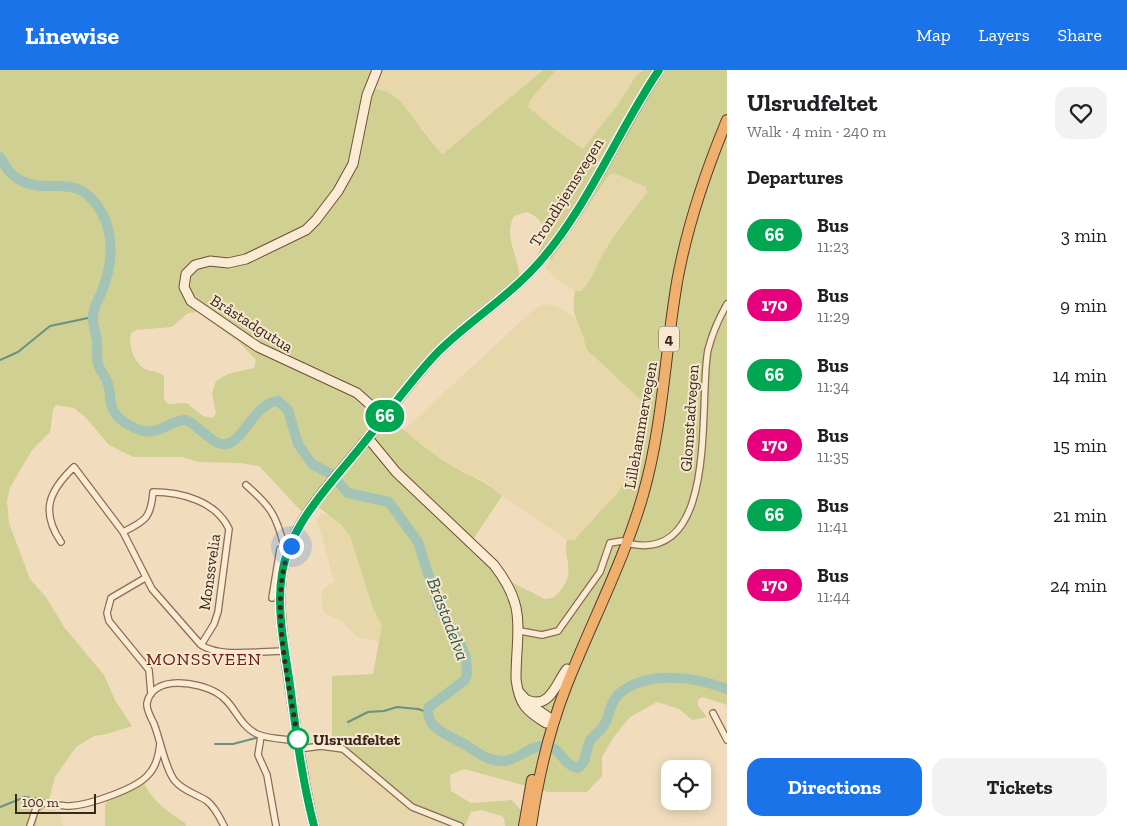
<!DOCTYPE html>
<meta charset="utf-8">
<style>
:root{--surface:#fff;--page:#f2f2f2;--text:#202124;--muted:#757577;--accent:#1a73e8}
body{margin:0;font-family:"Zilla Slab",serif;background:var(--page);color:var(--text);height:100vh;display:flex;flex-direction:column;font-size:19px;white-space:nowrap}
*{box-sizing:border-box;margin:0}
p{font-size:16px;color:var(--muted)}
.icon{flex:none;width:28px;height:28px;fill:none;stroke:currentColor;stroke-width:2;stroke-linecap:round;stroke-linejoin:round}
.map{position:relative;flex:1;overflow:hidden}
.panel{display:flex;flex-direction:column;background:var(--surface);width:400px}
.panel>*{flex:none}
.badge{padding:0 10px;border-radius:16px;font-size:18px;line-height:32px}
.buttons{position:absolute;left:661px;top:690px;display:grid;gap:10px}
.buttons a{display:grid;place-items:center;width:50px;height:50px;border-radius:10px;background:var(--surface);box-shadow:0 2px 12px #0003;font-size:25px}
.scale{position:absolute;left:15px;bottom:12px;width:81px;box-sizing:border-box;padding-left:5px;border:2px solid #39271b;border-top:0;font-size:14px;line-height:18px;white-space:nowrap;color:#39271b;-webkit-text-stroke:4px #f8e8cf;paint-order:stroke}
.you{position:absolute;width:25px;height:25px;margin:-12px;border:4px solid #fff;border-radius:50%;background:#1a73e8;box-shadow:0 0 0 8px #1a73e833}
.map>.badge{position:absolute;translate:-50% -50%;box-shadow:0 0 0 2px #fff}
h2{padding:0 20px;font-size:19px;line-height:45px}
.round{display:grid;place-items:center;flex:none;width:52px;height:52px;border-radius:15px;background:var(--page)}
.summary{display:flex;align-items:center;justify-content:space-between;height:85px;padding:0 20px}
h1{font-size:24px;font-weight:700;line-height:38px}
.primary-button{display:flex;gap:10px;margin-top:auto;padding:10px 20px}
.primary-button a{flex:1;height:58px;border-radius:15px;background:var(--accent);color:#fff;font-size:20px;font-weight:700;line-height:58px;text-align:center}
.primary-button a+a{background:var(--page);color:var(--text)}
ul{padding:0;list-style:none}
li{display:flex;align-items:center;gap:15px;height:70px;padding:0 20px}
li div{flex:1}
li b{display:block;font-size:19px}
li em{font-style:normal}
li .badge{min-width:55px;font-weight:700;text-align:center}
header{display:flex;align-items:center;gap:30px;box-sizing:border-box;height:70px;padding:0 25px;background:var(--accent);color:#fff}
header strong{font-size:24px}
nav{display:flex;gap:28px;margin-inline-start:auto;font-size:18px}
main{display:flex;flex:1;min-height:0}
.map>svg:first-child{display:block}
.farmland{fill:#e7d7ab}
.green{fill:#cfd092;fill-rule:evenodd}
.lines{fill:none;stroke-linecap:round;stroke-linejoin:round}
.stream{stroke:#699183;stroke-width:2}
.river{stroke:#a2c3b6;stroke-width:10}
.minor-casing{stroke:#8b6c56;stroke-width:8}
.secondary-casing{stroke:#6d4e39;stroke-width:11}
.trunk-casing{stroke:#583b2a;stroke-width:12}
.minor{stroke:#fbebd2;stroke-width:5.5}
.secondary{stroke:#fbebd2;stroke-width:9}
.trunk{stroke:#f0b06d;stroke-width:10}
.line-casing{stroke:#fff;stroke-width:11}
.line{stroke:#00a651;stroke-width:8}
.walk{stroke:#39271b;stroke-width:5;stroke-dasharray:0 9}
.stop-dot{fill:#fff;stroke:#00a651;stroke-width:2.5}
.labels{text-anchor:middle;stroke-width:4;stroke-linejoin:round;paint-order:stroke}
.shield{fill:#f8e8cf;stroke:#726151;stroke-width:1}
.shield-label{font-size:15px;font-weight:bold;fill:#39271b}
.street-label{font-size:16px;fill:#39271b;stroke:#f8e8cf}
.stop-label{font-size:16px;font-weight:bold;fill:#39271b;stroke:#f8e8cf;text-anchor:start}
.water-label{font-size:18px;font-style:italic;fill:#295a52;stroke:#f8e8cf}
.neighbourhood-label{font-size:18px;letter-spacing:1px;fill:#692017;stroke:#f8e8cf}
</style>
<header>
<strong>Linewise</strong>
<nav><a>Map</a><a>Layers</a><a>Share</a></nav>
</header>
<main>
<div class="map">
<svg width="727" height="756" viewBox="0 0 727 756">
<rect width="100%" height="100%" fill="#f1ddbe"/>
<path class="farmland" d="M375,0h168l-99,84 -7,-5 -13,-19 -42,-40 -10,-2z
M556,0h87l-7,6 -20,31 -33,42 -22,-15 -33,-27 3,-8z
M614,103l26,10 6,4 1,6 -28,36 -22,41 -13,18 -7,4 -19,-12 -13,-12 64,-93z
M544,234l13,2 17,11 10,17 2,15 58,54 2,5 -10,46 -11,27 -7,11 -45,48h-6l-65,-44 -16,-14 -32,-15 -21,-13 -26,-19 -2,-6 128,-119z
M321,444l10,1 19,21 32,90 -2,16 -23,-5 -13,-14 -21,-11 -2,-21 13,-10 -17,-62z
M338,678l120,78h-141l-13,-62 4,-10 8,-4z
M42,737l17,4 4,15h-27z"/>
<path class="green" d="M0,0h375l-3,18 16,4 12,9 37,48 6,5 100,-84h13l-25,29 -3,8 33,27 22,15 33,-42 20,-31 7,-6h84v635l-25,-8 -4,3v6l9,11 -15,3 -13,-11 -22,-7 -27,15 -17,21 -11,19v19l-15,16h-39l-84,-23 -14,6 1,16 20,12 41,-3 14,16 -1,10h-20l-1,-8 -2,-2 -21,-6 -10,2 -6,14h-7l-41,-15 -60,-54 -25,-10v-71l41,-2 9,-49 -9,-17 -23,-72 -10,-12 -24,-19 -12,7 -3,-1 -42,-45 -19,-3 -41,-1 -17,-5h-49l-24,-12 -23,-27 -12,-10 -18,-3 -3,5 -3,22 -18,18 -22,38 -3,13 2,22 21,56 16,18 18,30 40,48 11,25 17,26 -25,8 -13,2 -18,11 -21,30 -7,27 -9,9 -3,13h-36zM614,103l32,14 1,6c-15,19 -30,37 -42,58 -8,14 -12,28 -24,40h-6c-6,28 8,33 11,58l58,54 2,14 -10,37 -11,27 -7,11 -44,48h-7c-5,21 11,29 -8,52 -4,5 -7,7 -14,7l-36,-18 -34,-39 -1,-4 28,-42c-19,-17 -31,-19 -50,-30 -24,-15 -45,-32 -64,-51l66,-76 65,-60c2,-21 -17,-41 -5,-63l13,-4c11,4 17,12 19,24l-8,18 4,4 9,2 58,-85zM197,242l42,30 17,18 -2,8 -26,6 -12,7 -4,12 4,21 -4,4 -9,-2 -16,-13 -19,1 -4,-5v-23c-6,-5 -12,-4 -19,-7 -11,-6 -17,-24 -14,-36l5,-3 36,-3 16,-14z
M143,711c9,20 24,30 42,42l1,3h-81v-21l3,-8z"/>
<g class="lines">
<path class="stream" d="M0,290l18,-8 32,-26 43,-9
M348,652l20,-10 16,-1 13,-4 21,2 9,3
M215,674h18l23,-6
M0,737l25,-10 20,3"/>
<path class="river" d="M0,87c5,9 10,18 20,23 31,17 56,-12 82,33 13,24 10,53 0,78 -3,8 -8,15 -9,24 -1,9 3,17 4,26 1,8 -1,16 1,23 2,7 8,13 10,20 3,8 1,18 5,26 5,10 19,18 30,21 18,3 28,-11 43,-11 12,6 21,18 32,23 23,10 33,-40 60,-42l10,9 10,34 14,20 19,10 17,19 41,9 29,40 21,66 20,33 7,16 1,17 -2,6 -36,27c-6,21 23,30 37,38 12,8 23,17 38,16 15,-1 27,-17 43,-15 13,1 17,20 30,22 11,-6 8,-18 13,-27 4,-7 12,-10 15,-18 5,-10 6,-23 15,-30 28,-23 76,-16 107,-4"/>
<g class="minor-casing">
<path id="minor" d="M246,415c24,21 30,29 38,61
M123,462c23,-11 28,-15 30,-40 28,0 63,9 76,37l-11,83 -4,12 -13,21
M61,472c-21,-31 -12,-51 13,-75l49,65 29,57 49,56c19,13 61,6 84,6
M631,474c89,18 67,-144 77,-194 4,-16 11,-32 19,-46
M145,508l-34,20 -4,15 2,8 40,49 2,24
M272,528l8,-49 6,-3
M520,561l22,4 16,-4 42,-59 10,-29 12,-2
M713,643l14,27
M261,666l-3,19 9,20 9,51
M299,679l22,-3 22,3 69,58 48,19
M30,756l6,-18 7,-5c9,1 18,3 27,3 19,-1 66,-17 78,-31 8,-8 11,-21 12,-32
M224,756c-4,-8 -9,-19 -17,-25 -10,-7 -24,-10 -32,-20 -9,-10 -15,-42 -21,-57 -3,-7 -8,-14 -7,-21 6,-29 52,-21 70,-10 17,9 21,32 40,41 11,5 28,5 41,7"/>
</g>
<g class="secondary-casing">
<path id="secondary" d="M377,0l-10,25 -14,69 -15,27 -22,29 -10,10 -60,29 -18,4 -18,-2 -15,4 -9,9 -2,13 7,14 67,46 99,46 27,24
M368,368l28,34 98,93c34,44 22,64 22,114 3,25 10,32 30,44l8,-2 -22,-15 -13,-14
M527,630c23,10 29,-17 40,-31
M314,756c-12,-48 -18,-97 -25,-146 -5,-34 -12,-71 -7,-106 8,-53 53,-95 85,-135 24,-29 45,-60 71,-87 30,-30 68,-53 97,-85 50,-54 83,-135 124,-197"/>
</g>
<g class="trunk-casing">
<path id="trunk" d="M524,756l8,-46
M531,756c7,-48 17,-93 35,-139 25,-64 58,-126 77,-192 20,-70 22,-142 34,-213 10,-56 28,-109 50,-162"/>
</g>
<use href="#minor" class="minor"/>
<use href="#secondary" class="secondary"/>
<use href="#trunk" class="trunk"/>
</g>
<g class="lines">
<g class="line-casing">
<path id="line" d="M314,756c-12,-46 -18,-94 -24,-141 -5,-36 -14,-75 -8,-111 8,-53 54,-95 85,-135 23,-29 45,-60 71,-87 30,-30 68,-53 97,-85 51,-55 82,-135 124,-197"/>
</g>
<use href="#line" class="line"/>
<path class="walk" d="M291,476c-24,51 -1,140 7,195v-2"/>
</g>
<circle class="stop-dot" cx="298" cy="669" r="10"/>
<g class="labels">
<rect class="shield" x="659" y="256.5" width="20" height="25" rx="4"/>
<g class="shield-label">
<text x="669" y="274">4</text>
</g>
<g class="street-label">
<text transform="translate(566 122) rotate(-58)" y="6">Trondhjemsvegen</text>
<text transform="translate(252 253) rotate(32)" y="6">Bråstadgutua</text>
<text transform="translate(689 348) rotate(-86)" y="6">Glomstadvegen</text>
<text transform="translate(640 355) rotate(-80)" y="6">Lillehammervegen</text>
<text transform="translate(209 502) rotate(-82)" y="6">Monssvelia</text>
</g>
<g class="stop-label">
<text x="313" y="675">Ulsrudfeltet</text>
</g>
<g class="water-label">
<text transform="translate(448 549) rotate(69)" y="6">Bråstadelva</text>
</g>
<g class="neighbourhood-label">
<text x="204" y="595">MONSSVEEN</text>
</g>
</g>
</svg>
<div class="buttons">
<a><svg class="icon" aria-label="locate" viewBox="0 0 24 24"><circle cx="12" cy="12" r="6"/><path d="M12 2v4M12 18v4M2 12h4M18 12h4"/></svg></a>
</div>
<div class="scale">100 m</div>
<div class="you" style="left:291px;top:476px"></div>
<b class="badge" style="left:385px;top:346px;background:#00a651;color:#fff">66</b>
</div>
<section class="panel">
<div class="summary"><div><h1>Ulsrudfeltet</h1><p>Walk · 4 min · 240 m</p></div><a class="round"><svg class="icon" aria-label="heart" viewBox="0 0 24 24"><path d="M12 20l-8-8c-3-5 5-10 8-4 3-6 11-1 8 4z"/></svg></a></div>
<h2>Departures</h2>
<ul>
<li><span class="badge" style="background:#00a651;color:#fff">66</span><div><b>Bus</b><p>11:23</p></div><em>3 min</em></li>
<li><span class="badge" style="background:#e6007e;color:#fff">170</span><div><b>Bus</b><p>11:29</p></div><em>9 min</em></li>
<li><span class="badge" style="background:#00a651;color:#fff">66</span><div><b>Bus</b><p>11:34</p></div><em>14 min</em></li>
<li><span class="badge" style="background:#e6007e;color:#fff">170</span><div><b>Bus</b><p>11:35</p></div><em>15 min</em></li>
<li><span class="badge" style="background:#00a651;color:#fff">66</span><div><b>Bus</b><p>11:41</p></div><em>21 min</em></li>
<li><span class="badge" style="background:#e6007e;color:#fff">170</span><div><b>Bus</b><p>11:44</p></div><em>24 min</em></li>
</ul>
<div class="primary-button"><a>Directions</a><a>Tickets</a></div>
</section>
</main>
